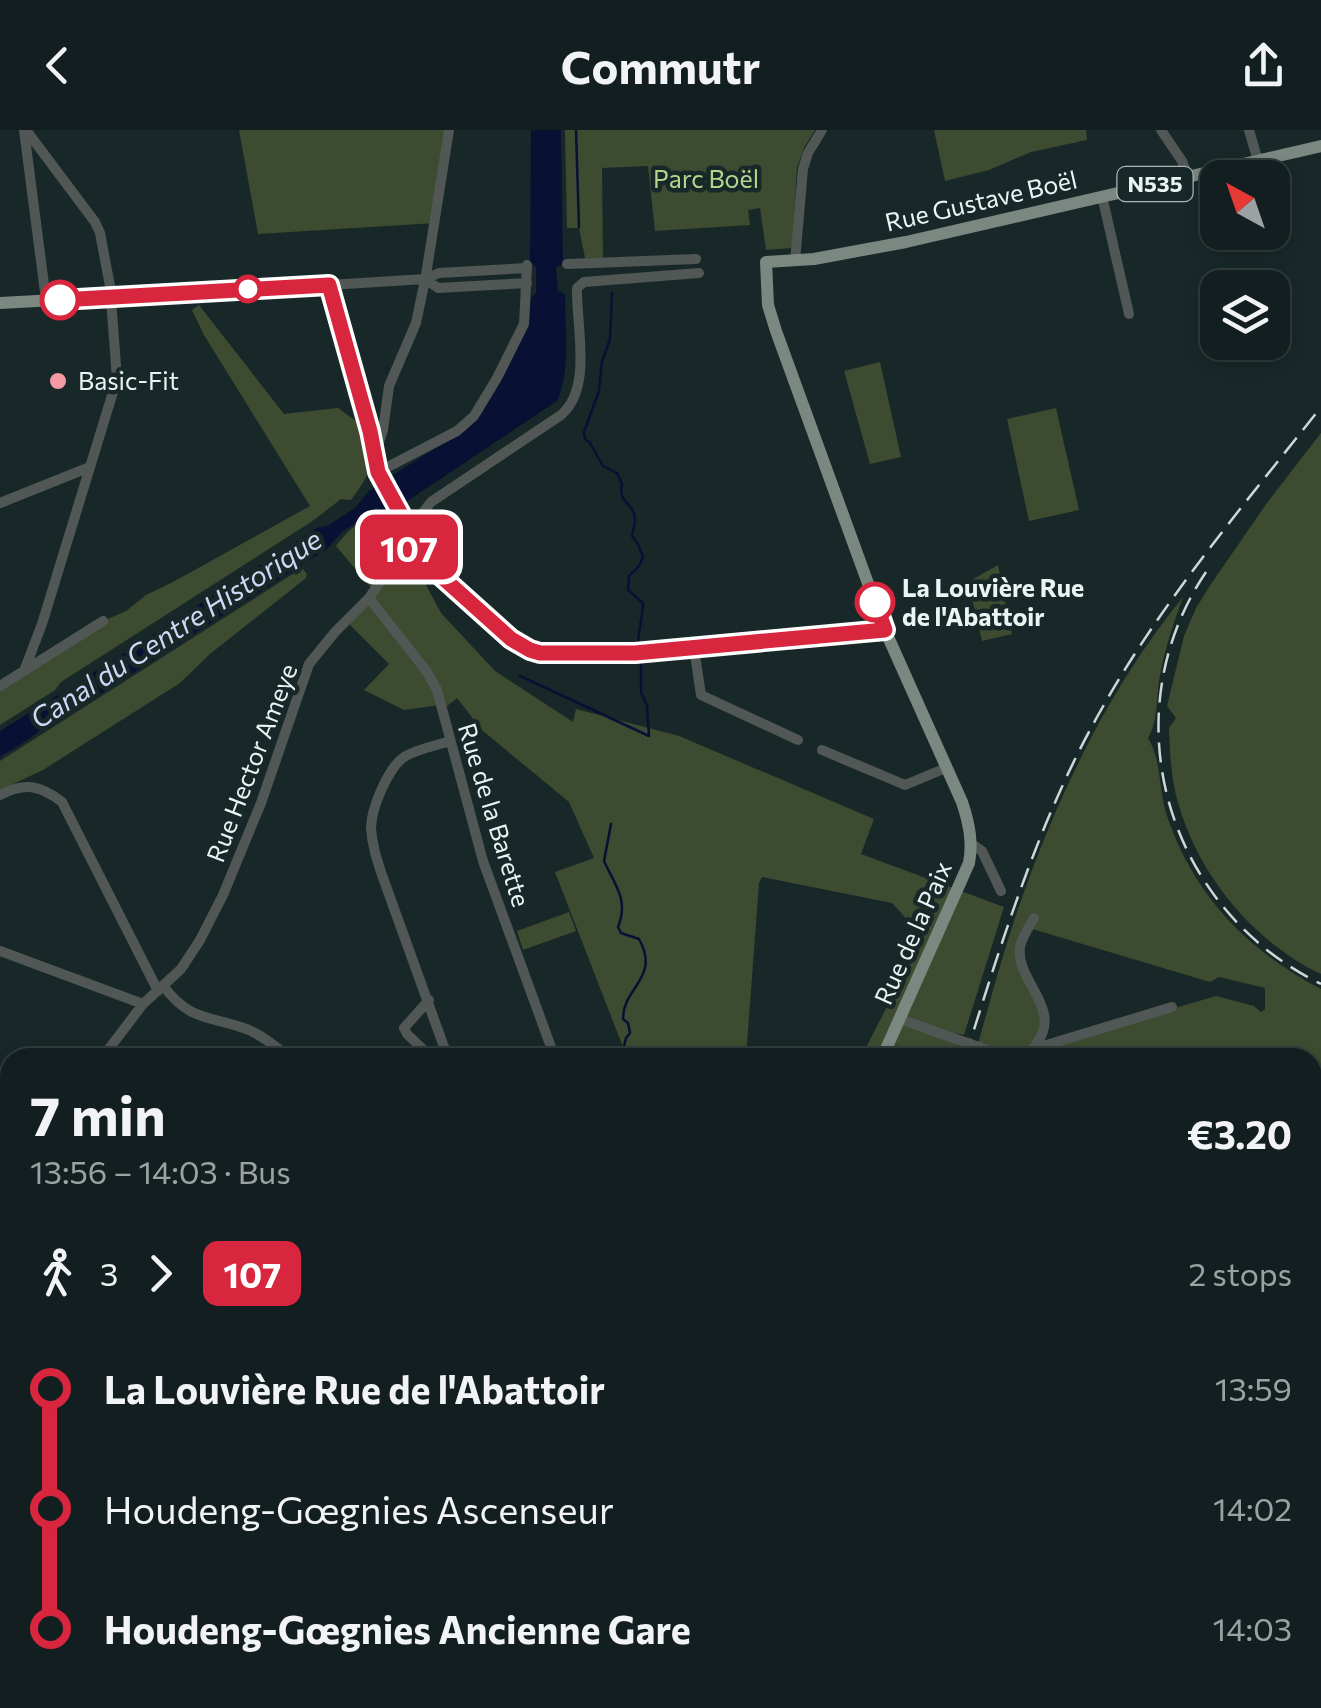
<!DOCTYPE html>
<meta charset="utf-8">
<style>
:root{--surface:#121e1f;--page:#1b2728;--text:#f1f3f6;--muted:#9ca2a4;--line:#313c3d}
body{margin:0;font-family:Commissioner,sans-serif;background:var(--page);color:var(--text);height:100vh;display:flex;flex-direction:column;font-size:38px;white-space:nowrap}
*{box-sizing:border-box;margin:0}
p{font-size:32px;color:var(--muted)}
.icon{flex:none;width:55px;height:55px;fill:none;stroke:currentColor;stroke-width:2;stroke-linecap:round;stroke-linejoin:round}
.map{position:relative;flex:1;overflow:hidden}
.details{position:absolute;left:0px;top:918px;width:1322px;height:662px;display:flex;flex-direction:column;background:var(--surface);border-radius:30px 30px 0 0;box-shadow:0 5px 15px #0003,0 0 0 2px var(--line)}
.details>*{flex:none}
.badge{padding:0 20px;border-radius:15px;font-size:35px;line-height:65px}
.needle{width:65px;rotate:320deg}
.fabs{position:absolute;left:1200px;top:30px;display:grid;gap:20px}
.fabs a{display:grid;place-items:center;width:90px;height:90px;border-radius:20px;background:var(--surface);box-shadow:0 5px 15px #0003,0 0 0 2px var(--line);font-size:50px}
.map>.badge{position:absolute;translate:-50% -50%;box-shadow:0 0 0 5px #fff}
.legs{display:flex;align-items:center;gap:15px;height:110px;padding:0 30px;font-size:32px}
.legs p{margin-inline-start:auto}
.overview{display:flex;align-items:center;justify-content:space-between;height:170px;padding:0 30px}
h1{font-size:55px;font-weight:700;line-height:75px}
ul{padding:0 30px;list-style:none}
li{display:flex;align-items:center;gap:35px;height:120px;font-size:38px}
li i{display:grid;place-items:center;width:15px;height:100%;margin:0 12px;background:currentColor}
li i::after{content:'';width:25px;height:25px;margin:-12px;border:8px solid;border-radius:50%;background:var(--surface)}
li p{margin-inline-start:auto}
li:first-child i{background:linear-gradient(#0000 50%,currentColor 0)}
li:last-child i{background:linear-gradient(currentColor 50%,#0000 0)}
header{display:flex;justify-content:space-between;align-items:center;height:130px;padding:0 30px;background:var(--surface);font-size:45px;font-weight:700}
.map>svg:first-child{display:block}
.green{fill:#3d4b30}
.water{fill:#081034}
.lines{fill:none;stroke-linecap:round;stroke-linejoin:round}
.stream{stroke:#081034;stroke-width:2.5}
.minor{stroke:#505754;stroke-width:10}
.major{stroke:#7b8881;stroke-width:12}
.rail{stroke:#ccd7d8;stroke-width:2.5;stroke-dasharray:20 10;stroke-linecap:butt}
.minor-bridge{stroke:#505754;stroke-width:10}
.line-1-casing{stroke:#fff;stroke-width:22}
.line-1{stroke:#d7263d;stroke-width:15}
.stop-1-dot{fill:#fff;stroke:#d7263d;stroke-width:5}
.poi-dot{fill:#f49aa2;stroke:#182829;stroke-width:4}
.labels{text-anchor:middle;stroke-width:9;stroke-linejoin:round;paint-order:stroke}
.shield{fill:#182829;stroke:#abb7b8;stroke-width:2.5}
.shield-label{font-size:22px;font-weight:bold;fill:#eaf4f5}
.park-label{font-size:25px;fill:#b2d58e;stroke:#182829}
.street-label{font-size:25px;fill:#eaf4f5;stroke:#182829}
.poi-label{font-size:25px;fill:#eaf4f5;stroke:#182829;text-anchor:start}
.stop-label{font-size:25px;font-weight:bold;fill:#eaf4f5;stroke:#182829;text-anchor:start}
.water-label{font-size:28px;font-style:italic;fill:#ced9f5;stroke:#182829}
</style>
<header><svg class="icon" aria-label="back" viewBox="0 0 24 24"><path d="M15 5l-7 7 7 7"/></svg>Commutr<svg class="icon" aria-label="share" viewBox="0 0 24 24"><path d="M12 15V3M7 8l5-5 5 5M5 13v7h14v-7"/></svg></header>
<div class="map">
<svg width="1321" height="1578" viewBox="0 0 1321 1578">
<rect width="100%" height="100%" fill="#182829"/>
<path class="green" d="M239,0h210l-14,93 -177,11z
M565,0h250l-11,18 -7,20 -5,80 -26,2 -6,-42 -12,2 2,15 -95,6 -7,-65 -46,2 1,90h-18l-6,-30h-12z
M934,0h152l1,10 -56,12 -42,18 -44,11z
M199,175l85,109 54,-6 32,23c0,38 4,38 -19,69l-10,-1 -27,21 -253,162 -6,8 -55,35v-40l103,-64 23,-10 20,-16 27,-13 137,-76 -106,-171 -12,-25z
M880,232l21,95 -31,7 -26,-93z
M1056,278l23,102 -50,11 -22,-102z
M1321,303v541c-67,-32 -121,-97 -142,-168 -8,-25 -9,-52 -10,-78l7,-10 -9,-12 17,-70 12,-28 15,-24 56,-81z
M379,388l15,31 9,-7 38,71 54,58 78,51 3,-13 103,27 195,83 -13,35 143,53 -40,128 -45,-9 41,20 -3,11h-96l62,-120 -31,-34 -130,-26 -3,6 -13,174h-125l2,-10 -68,-175 39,-14 -25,-56 -86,-71 -26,-33 -15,12 -2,-5 -36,5 -40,-20 25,-26 -43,-43 28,-30 -38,-45c12,-16 22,-26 43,-28z
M998,435l14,69 -30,7 -14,-59z
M302,438l5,6 -1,4 -96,76 -30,29 -137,87 -32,15 -11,10v-34z
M1183,467c-9,25 -18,51 -23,78 -4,20 -1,45 -12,63 13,21 11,51 18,75 26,80 81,138 155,176v79l-8,2 -1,-12 -290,-1 26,-12 168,-49 38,10 7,6 4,-3v-21l-46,-11 -9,5 -181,-54 -9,19 22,61 -6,37 -34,12 -28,1c14,-49 27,-99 43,-146 39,-113 91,-223 166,-315z
M569,782l7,19 -53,19 -6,-19z
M10,1161v340l-10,-44v-275z
M413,1570h250l1,8h-254z
M827,1570h483l2,1 -23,7h-464z"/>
<path class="water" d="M531,0h30l2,134 -7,3 2,24 7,3c0,34 6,75 -8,107l-166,111 -27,5 -22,15 -14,16 -262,168c-15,1 -19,8 -29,17 -11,9 -25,16 -37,24v-26l58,-36 14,-5 13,-12 232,-150 12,-3 27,-18 12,-15 12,-9 70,-44 31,-27 48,-89 2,-25 5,-5v-26l-6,-5z"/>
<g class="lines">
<path class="stream" d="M576,0l3,97
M612,163l-2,46 -8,22 -3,30 -15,41 1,7 5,4 13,23 14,7 5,11c-5,20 13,18 13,36 0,5 -2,10 -3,16l6,8 5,13 -4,9 -10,10 -1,14 15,13c0,15 -5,27 -5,42
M520,546l129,60 -2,-30 -6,-14v-28
M611,694l-7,37c11,24 25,39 14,66l3,6 18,6c22,39 -17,49 -16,80l5,4 2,10 -4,5 -5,20
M598,1578l4,-8"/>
<path class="minor" d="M24,0l22,170
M1161,0l21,31 6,16
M1249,0l9,31
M1102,66l27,118
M795,131l8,-92 5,-16 14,-23
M567,134l129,-5
M425,149l13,9 89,-5
M329,155l96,-6 14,-6 88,-5
M376,321l7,-21 6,-44 27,-63 10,-48 23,-145
M378,342l79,-41 17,-15 23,-38 27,-54 3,-59
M0,373l90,-36
M389,436l21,-37 21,-27 130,-87c32,-27 15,-89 16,-127l7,-6 115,-9
M369,468l58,74 10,18 46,171 72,197
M694,518l7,47 97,45
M24,541l18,-47 75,-245 -7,-93 -10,-53 -5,-11 -69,-92
M0,556l103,-65
M822,620l83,35 41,-17
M0,665c25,-13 40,-10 62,7l96,189
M972,714l10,7 19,40
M1034,788c-5,9 -12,19 -14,29 -5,35 45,61 15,99
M0,821l143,53
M164,857c28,36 46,28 85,43 15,7 28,17 40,28
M429,870l-25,28 3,6 25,24
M900,889l53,19
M979,917l30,11
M1007,927l165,-50
M102,928l41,-54 38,-35 19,-29 23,-45 38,-92 48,-139 26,-32 34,-34 15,-22
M448,928l-66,-183c-5,-15 -10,-30 -11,-47 0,-19 17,-60 33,-71 13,-8 31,-11 46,-16
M0,1088l10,-20
M1312,1307l9,-3
M1312,1391l9,2
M1312,1464l9,8
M663,1570l1,8
M1310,1570l7,8"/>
<path class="major" d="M0,173l329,-18 42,146 7,41 24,44 1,26 108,97 19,11 10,3h95l250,-23
M882,928l87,-195c4,-21 0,-40 -7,-61l-77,-172 -109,-299 -8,-26 -2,-43 48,-3 92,-17 415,-96
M13,1570l30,8
M410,1578l3,-8"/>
<path class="rail" d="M1206,442c-97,144 -39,337 115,412
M965,928c38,-120 74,-239 136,-348 61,-109 143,-205 220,-303
M1312,946l9,-2
M822,1578l2,-8"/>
<path class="minor-bridge" d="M953,908l26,9"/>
</g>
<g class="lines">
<g class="line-1-casing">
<path id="line-1" d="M60,170l269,-15 41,146 8,41 24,44 1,26 108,97 19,11 10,3h95l250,-23 -10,-28"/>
</g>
<use href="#line-1" class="line-1"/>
</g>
<g class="stop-1-dot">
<circle cx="248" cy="159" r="12"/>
<circle cx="60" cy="170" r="18"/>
<circle cx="875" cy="472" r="18"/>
</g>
<circle class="poi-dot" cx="58" cy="251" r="10"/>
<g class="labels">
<rect class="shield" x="1117.5" y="37" width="75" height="34" rx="8"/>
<g class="shield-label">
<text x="1155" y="62">N535</text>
</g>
<g class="park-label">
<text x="706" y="58">Parc Boël</text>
</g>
<g class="street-label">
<text transform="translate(981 71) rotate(-13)" y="9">Rue Gustave Boël</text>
<text transform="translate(252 633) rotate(-69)" y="9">Rue Hector Ameye</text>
<text transform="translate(494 685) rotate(73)" y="9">Rue de la Barette</text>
<text transform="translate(913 803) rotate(-66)" y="9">Rue de la Paix</text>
</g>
<g class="poi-label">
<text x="78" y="260">Basic-Fit</text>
</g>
<g class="stop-label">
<text x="902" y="467">La Louvière Rue<tspan x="902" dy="29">de l'Abattoir</tspan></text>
</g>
<g class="water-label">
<text transform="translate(176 499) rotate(-33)" y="10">Canal du Centre Historique</text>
</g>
</g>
</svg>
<div class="fabs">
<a><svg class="needle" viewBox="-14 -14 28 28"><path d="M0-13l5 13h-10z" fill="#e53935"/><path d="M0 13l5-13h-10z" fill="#9ca2a4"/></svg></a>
<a><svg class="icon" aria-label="layers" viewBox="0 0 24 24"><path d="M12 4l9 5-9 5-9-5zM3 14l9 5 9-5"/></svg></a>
</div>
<b class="badge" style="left:409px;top:417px;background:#d7263d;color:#fff">107</b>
<section class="details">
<div class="overview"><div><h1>7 min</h1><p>13:56 – 14:03 · Bus</p></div><b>€3.20</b></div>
<div class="legs"><svg class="icon" aria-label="walk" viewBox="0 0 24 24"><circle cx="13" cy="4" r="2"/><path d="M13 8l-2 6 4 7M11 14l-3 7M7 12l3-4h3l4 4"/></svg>3<svg class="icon" aria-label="forward" viewBox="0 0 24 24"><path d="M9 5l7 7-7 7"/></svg><b class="badge" style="background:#d7263d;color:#fff">107</b><p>2 stops</p></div>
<ul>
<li><i style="color:#d7263d"></i><b>La Louvière Rue de l'Abattoir</b><p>13:59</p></li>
<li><i style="color:#d7263d"></i><span>Houdeng-Gœgnies Ascenseur</span><p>14:02</p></li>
<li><i style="color:#d7263d"></i><b>Houdeng-Gœgnies Ancienne Gare</b><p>14:03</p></li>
</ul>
</section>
</div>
